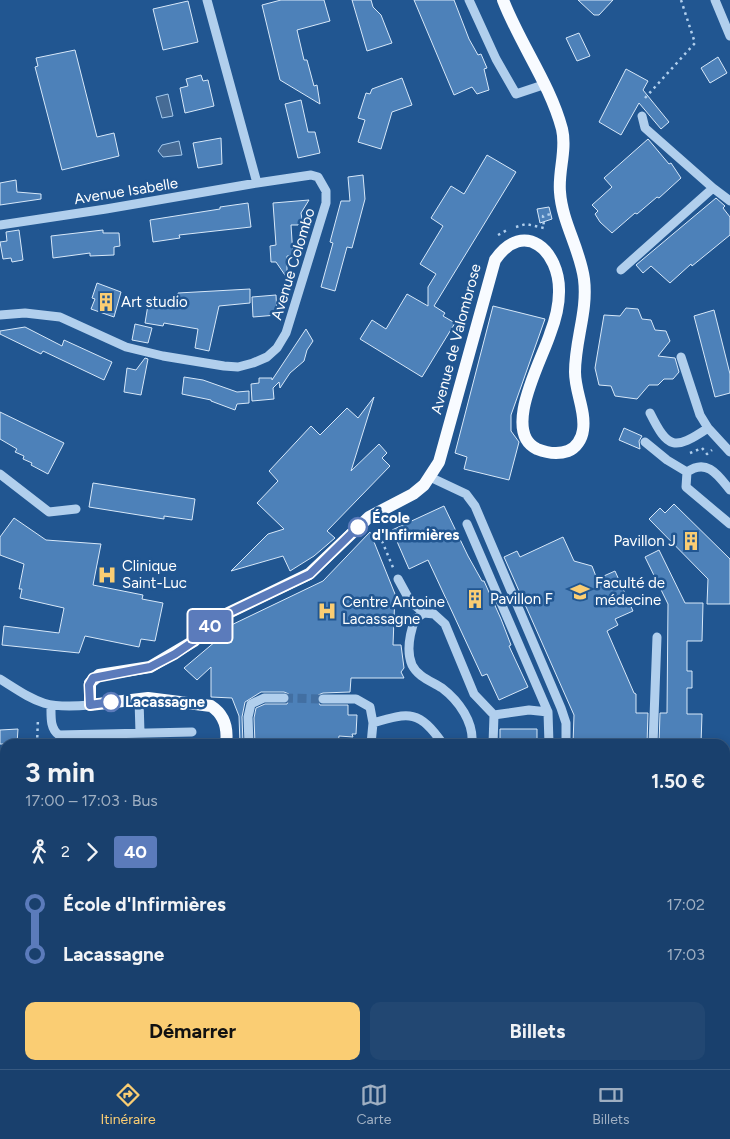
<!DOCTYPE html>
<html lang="fr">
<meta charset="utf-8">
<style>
:root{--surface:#19406d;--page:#224772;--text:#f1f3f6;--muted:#9fafc2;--line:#375980;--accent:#facd73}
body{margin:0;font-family:Figtree,sans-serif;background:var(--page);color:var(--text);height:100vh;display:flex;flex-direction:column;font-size:19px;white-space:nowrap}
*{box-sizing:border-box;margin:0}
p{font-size:16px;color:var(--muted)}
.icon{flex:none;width:28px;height:28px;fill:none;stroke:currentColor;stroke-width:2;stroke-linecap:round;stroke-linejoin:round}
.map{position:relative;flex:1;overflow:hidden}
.panel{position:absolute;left:0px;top:739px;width:730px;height:331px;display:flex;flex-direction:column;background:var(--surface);border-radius:15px 15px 0 0;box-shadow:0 2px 8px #0003,0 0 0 1px var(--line)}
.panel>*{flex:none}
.badge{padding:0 10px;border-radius:4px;font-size:18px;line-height:32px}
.map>.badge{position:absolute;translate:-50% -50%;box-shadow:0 0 0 2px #fff}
.legs{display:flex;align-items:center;gap:8px;height:55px;padding:0 25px;font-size:16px}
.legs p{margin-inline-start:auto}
.headline{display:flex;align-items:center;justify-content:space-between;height:85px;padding:0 25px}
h1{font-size:28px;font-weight:700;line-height:38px}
.primary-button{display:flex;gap:10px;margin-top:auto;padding:10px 25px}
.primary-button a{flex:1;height:58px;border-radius:10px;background:var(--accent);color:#111;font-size:20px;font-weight:700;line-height:58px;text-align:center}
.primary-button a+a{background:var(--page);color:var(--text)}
ul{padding:0 25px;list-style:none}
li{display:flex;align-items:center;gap:18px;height:50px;font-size:19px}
li i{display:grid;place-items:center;width:8px;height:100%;margin:0 6px;background:currentColor}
li i::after{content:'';width:12px;height:12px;margin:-6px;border:4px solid;border-radius:50%;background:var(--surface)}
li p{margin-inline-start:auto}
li:first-child i{background:linear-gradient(#0000 50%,currentColor 0)}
li:last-child i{background:linear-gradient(currentColor 50%,#0000 0)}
.tab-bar{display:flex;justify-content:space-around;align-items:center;height:70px;border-top:1px solid var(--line);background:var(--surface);font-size:14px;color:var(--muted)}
.tab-bar a{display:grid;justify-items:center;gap:2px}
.tab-bar .current{color:var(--accent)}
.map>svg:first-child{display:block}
.green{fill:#3471ae}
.water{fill:#466b95;stroke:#a5caee}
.building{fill:#4d81b9;stroke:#d7e8f9}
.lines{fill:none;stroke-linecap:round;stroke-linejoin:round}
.minor-tunnel{stroke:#426fa2;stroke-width:9;stroke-dasharray:9 4.5;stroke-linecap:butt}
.path{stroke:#b1cfed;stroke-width:2.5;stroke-dasharray:2.5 4;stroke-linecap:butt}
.minor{stroke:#b1cfed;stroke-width:9}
.major{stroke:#f8fbff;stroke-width:12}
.line-1-casing{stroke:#fff;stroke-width:11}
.line-1{stroke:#5b7bbb;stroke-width:8}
.stop-1-dot{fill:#fff;stroke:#5b7bbb;stroke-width:2.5}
.labels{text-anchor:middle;stroke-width:5;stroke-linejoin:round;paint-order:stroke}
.street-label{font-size:15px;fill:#fff;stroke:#215691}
.poi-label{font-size:15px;fill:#fff;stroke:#215691;text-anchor:start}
.stop-label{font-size:15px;font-weight:bold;fill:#fff;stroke:#215691;text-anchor:start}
</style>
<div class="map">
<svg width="730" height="1069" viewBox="0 0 730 1069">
<rect width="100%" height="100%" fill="#215691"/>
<path class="green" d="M730,900v169h-18l-4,-4h17v-163z"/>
<path class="water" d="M168,94l5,22 -11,2 -6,-21z
M179,141l3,14 -19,2 -5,-6 4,-6z"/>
<path class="building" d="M281,0h43l6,21 -33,9 7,30h3l7,26 3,-1 3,19 -40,-24 -18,-75z
M352,0h19l2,7 8,8 11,28 -25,8z
M414,0h40l15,39 9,16 3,-1 6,14 -3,1 5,21 -12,4 -5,-7 -18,8z
M578,0h35l-14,15h-5z
M188,1l10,41 -35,8 -10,-41z
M579,33l11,23 -13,5 -11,-23z
M75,50l22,87 17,-4 5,23 -57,14 -27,-103 3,-1 -2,-8z
M718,57l9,16 -17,10 -9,-15z
M626,69l22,12 -5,9 26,32 -8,7 -22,-26 -18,32 -22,-13z
M201,75l2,6 5,-1 6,26 -29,7 -5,-25 8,-2 -2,-7z
M402,78l10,27 -20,7 -11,37 -23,-7 7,-22 -7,-2 8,-25 4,1 2,-5z
M301,100l7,32h7l5,21 -22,5 -13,-54z
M221,138l1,26 -24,4 -5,-25z
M648,139l21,25 2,-1 10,15 -22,20 -2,-1 -20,17 -2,-1 -23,20 -12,-11 -5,-8 3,-3 -6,-6 20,-18 -8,-9z
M487,155l29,17 -82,134 11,7 -2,3 12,7 -33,54 -62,-38 12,-19 14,9 21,-35 21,12v-19l8,-13 -16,-10 23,-38 -12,-8 20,-32 13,8z
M363,175l2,24 -13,49 -5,-1 -12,44 -14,-4 12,-44 -3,-1 11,-41h9l-2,-24z
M16,180l1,12 24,2v5l-41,6v-22z
M716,198l9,8 -2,2 7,9v18l-38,31 -1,-2 -21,19 -19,-17 -8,7 -7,-8z
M309,200l-8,13 1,6 -4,6h-7l2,31h-6v22l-11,-16h-5l-1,-16 6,-1 -3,-42z
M248,203l3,24 -72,8 1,3 -27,4 -3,-22 70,-11v-2z
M549,207l3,12 -12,4 -3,-14z
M19,230l4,30 -11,2 -1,-4 -8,1 -3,-17 7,-1 -1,-9z
M103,230v3h16l1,13 -6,1v8l-24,1v-3l-37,5 -2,-22z
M97,283l24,9 -7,25 -23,-8 4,-10 -3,-1z
M250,289v14l-31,3 -10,45 -14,-3 3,-19 -34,-6 -1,3 -18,-3 3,-18 8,1 1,-3 20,4 1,-14z
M276,295l1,20 -24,2 -1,-20z
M493,306l52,13 -34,96v16l8,11 -10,38 -45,-11 3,-12 -12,-4z
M626,308l12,1 4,10 9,1 4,10 11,1 4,10 -12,15 17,2 4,14 -6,7h-9l-6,6h-9l-12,14 -22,-3 -4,-10 -12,-1 -4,-17 9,-53 16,1z
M714,310l16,64v19l-15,4 -21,-81z
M135,324l17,4 -4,15 -16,-3z
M25,327l37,19 2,-6 48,22 -8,18 -61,-29 -2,3 -41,-20v-3z
M306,329l7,12 -6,9 -3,11 -14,12 -10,15 -1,-6 -6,6 1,11 -22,2 -1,-17 8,-1v-5h13v2z
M145,358l3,1 -7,36 -17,-3 3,-24 9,2z
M184,377l19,3 34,12 12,-1v12l-12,1 -2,6 -24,-9v-1l-29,-6z
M374,397l-23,74 28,-27 8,9 -5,5 8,8 -63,65 8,7 -21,18 -24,15 -7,-15 -52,15 37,-37 16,-5 -27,-26 21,-22 -9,-10 42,-45 9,9 27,-27 11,10z
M0,412l64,31 -16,31 -17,-9 1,-2 -9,-4 1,-3 -9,-4 2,-3 -17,-10z
M624,428l18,8 -3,5 1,8 -21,-9z
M93,483l102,16 -3,21 -28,-4v3l-75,-12z
M674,504l56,55v45h-23l1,-25 -59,-60 11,-11 5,5z
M444,506l24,50 14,25h2l17,38 10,26 -2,1 19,41 -29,13 -12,-26 -5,2 -54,-116 -19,9 -17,-39z
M14,518l32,22 55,4 -8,41 50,10 -1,4 21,4 -8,38 -14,-2 -2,8 -54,-11 -6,17 -77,-8 2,-19 55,7 5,-25 -44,-10 2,-9h-3l5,-25 -24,-9v-18z
M370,532l25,62 -2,51h8l3,23 -3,4 3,6h-53l-1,14 -27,1 -5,2 -1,4 3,6h28v10h9l-1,19h-4l1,3 -14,-1 -1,8h-83l-1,-26 2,-10 9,-4h22l3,-6 -1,-4 -5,-2h-23l-16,10 -3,15 1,27h-3l-1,-28 -7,-18 -21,-1v-30l-14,13 -13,-12 45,-38 -6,-1 100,-48z
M563,537l11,24 18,5 5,13 18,-8 18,40 -18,8 3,6 -11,6 27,62 2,1v19h12l-1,31h-74l1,-29 -70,-158 13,-6 3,6z
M659,550l26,53h18l-1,38h-15v30h5v17h-5v26h15l-1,30h-42l1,-31h7l1,-109 -23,-47z
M18,729l-1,15h-17v-14z
M500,729h37v15h-37z"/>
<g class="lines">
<path class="minor-tunnel" d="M284,698l39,1"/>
<path class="path" d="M645,98l50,-55 -14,-43
M516,227l10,-3 18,4 -1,-12 8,-2
M498,235l11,-6
M690,453l12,-5 5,6 5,-4
M377,529l17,41
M37,744l1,-26
M0,845l5,-3
M106,1065l14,4"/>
<path class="minor" d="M469,0l27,59 20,35 27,-9
M715,0l15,36
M713,188l17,13
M0,225l106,-16 151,-26
M621,270l92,-82 -68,-60 -3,-12
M0,315l25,-2 35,4 66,30 37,9 61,10 14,1 15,-4 14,-6 10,-9 9,-15 40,-130v-12l-8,-14 -7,-2 -54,8 -50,-183
M681,357l19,58 8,13
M650,413c18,36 24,38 58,15l22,24
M645,442l22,18 20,12
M0,474l49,38 27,-3
M432,478l34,16 9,12 86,202 5,15v21
M730,490c-12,-15 -23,-32 -43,-18l-1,15 44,37
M467,524l81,188
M398,579l12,22 14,12
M0,679c38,24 44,30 90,26
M139,699l1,34
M323,699h33l14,8 3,16
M51,706c0,11 -1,23 8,29l133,-3
M249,744l-1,-27 3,-13 13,-6h20
M371,744l2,-21c37,-11 46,-13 70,21
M472,744c2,-22 -13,-43 -30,-56 -11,-7 -24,-11 -30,-23 -6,-14 -2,-32 3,-46l9,-6 10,1 11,10 29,70 20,21 35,-5 19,2 1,32
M493,744l1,-29
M653,744l4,-107
M0,866l5,-1
M0,891h5
M725,893l5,-2
M0,949l5,6
M293,1069l1,-4
M390,1069l2,-4
M530,1069l2,-4
M565,1069l1,-4"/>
<path class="major" d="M226,744c2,-15 -1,-29 -15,-38l-63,-8 -58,7v-22l9,-8 51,-8 44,-26 26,-24 89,-43 60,-57 44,-23 11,-9 15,-23 56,-202c29,-42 65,-9 64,32 0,14 -4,29 -9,42 -8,26 -49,98 -13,115 10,4 20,6 31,2 8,-3 14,-12 15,-21 3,-19 -8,-38 -8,-58 0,-32 13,-61 9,-93 -4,-30 -22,-57 -24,-87 -2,-21 7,-42 2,-63 -12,-45 -42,-85 -59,-129
M17,1065v4
M38,1065v4"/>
</g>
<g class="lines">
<g class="line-1-casing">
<path id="line-1" d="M111,702l-21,3 -1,-20 4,-7 57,-11 25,-13 19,-13 26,-24 90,-43 48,-47"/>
</g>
<use href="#line-1" class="line-1"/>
</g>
<defs>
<g id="building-bare" transform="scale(1.5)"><path d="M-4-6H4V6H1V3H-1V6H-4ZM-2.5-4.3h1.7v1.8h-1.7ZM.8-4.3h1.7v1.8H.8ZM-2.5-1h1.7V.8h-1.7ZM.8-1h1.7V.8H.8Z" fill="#facd73" stroke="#215691" stroke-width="2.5" paint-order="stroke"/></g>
<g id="hospital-bare" transform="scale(1.5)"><path d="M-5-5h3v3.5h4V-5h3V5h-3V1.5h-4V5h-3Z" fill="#facd73" stroke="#215691" stroke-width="2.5" paint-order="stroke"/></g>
<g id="university-bare" transform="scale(1.5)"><path d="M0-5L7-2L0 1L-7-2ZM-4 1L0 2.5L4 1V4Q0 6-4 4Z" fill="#facd73" stroke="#215691" stroke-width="2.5" paint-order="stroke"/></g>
</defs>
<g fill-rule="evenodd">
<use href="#building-bare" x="106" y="302"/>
<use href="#building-bare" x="691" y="541"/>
<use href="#hospital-bare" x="107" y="575"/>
<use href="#university-bare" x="580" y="592"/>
<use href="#building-bare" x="475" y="599"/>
<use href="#hospital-bare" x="327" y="611"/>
</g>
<g class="stop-1-dot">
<circle cx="358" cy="527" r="9"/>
<circle cx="111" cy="702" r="9"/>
</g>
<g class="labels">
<g class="street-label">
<text transform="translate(126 191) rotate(-9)" y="5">Avenue Isabelle</text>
<text transform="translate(293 264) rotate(-73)" y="5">Avenue Colombo</text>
<text transform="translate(456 339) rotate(-75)" y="5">Avenue de Valombrose</text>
</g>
<g class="poi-label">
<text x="121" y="307">Art studio</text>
<text x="676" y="546" text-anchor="end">Pavillon J</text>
<text x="122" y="571">Clinique<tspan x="122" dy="17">Saint-Luc</tspan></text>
<text x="595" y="588">Faculté de<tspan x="595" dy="17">médecine</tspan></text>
<text x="490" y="604">Pavillon F</text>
<text x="342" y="607">Centre Antoine<tspan x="342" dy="17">Lacassagne</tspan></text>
</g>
<g class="stop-label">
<text x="372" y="523">École<tspan x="372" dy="17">d'Infirmières</tspan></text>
<text x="125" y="707">Lacassagne</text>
</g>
</g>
</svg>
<b class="badge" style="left:210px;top:626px;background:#5b7bbb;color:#fff">40</b>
<section class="panel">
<div class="headline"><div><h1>3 min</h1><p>17:00 – 17:03 · Bus</p></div><b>1.50 €</b></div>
<div class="legs"><svg class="icon" aria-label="walk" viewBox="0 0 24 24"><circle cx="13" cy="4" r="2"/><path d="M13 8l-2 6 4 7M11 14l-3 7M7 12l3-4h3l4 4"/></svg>2<svg class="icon" aria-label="forward" viewBox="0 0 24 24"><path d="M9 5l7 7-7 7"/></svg><b class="badge" style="background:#5b7bbb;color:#fff">40</b></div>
<ul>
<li><i style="color:#5b7bbb"></i><b>École d'Infirmières</b><p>17:02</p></li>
<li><i style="color:#5b7bbb"></i><b>Lacassagne</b><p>17:03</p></li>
</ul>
<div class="primary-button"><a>Démarrer</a><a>Billets</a></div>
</section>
</div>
<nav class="tab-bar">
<a class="current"><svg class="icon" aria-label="directions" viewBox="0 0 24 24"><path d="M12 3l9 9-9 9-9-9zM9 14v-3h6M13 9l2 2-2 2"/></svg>Itinéraire</a>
<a><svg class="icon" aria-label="map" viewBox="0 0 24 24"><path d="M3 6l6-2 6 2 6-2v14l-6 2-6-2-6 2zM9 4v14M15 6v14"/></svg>Carte</a>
<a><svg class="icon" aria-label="tickets" viewBox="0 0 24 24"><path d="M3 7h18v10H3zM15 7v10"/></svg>Billets</a>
</nav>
